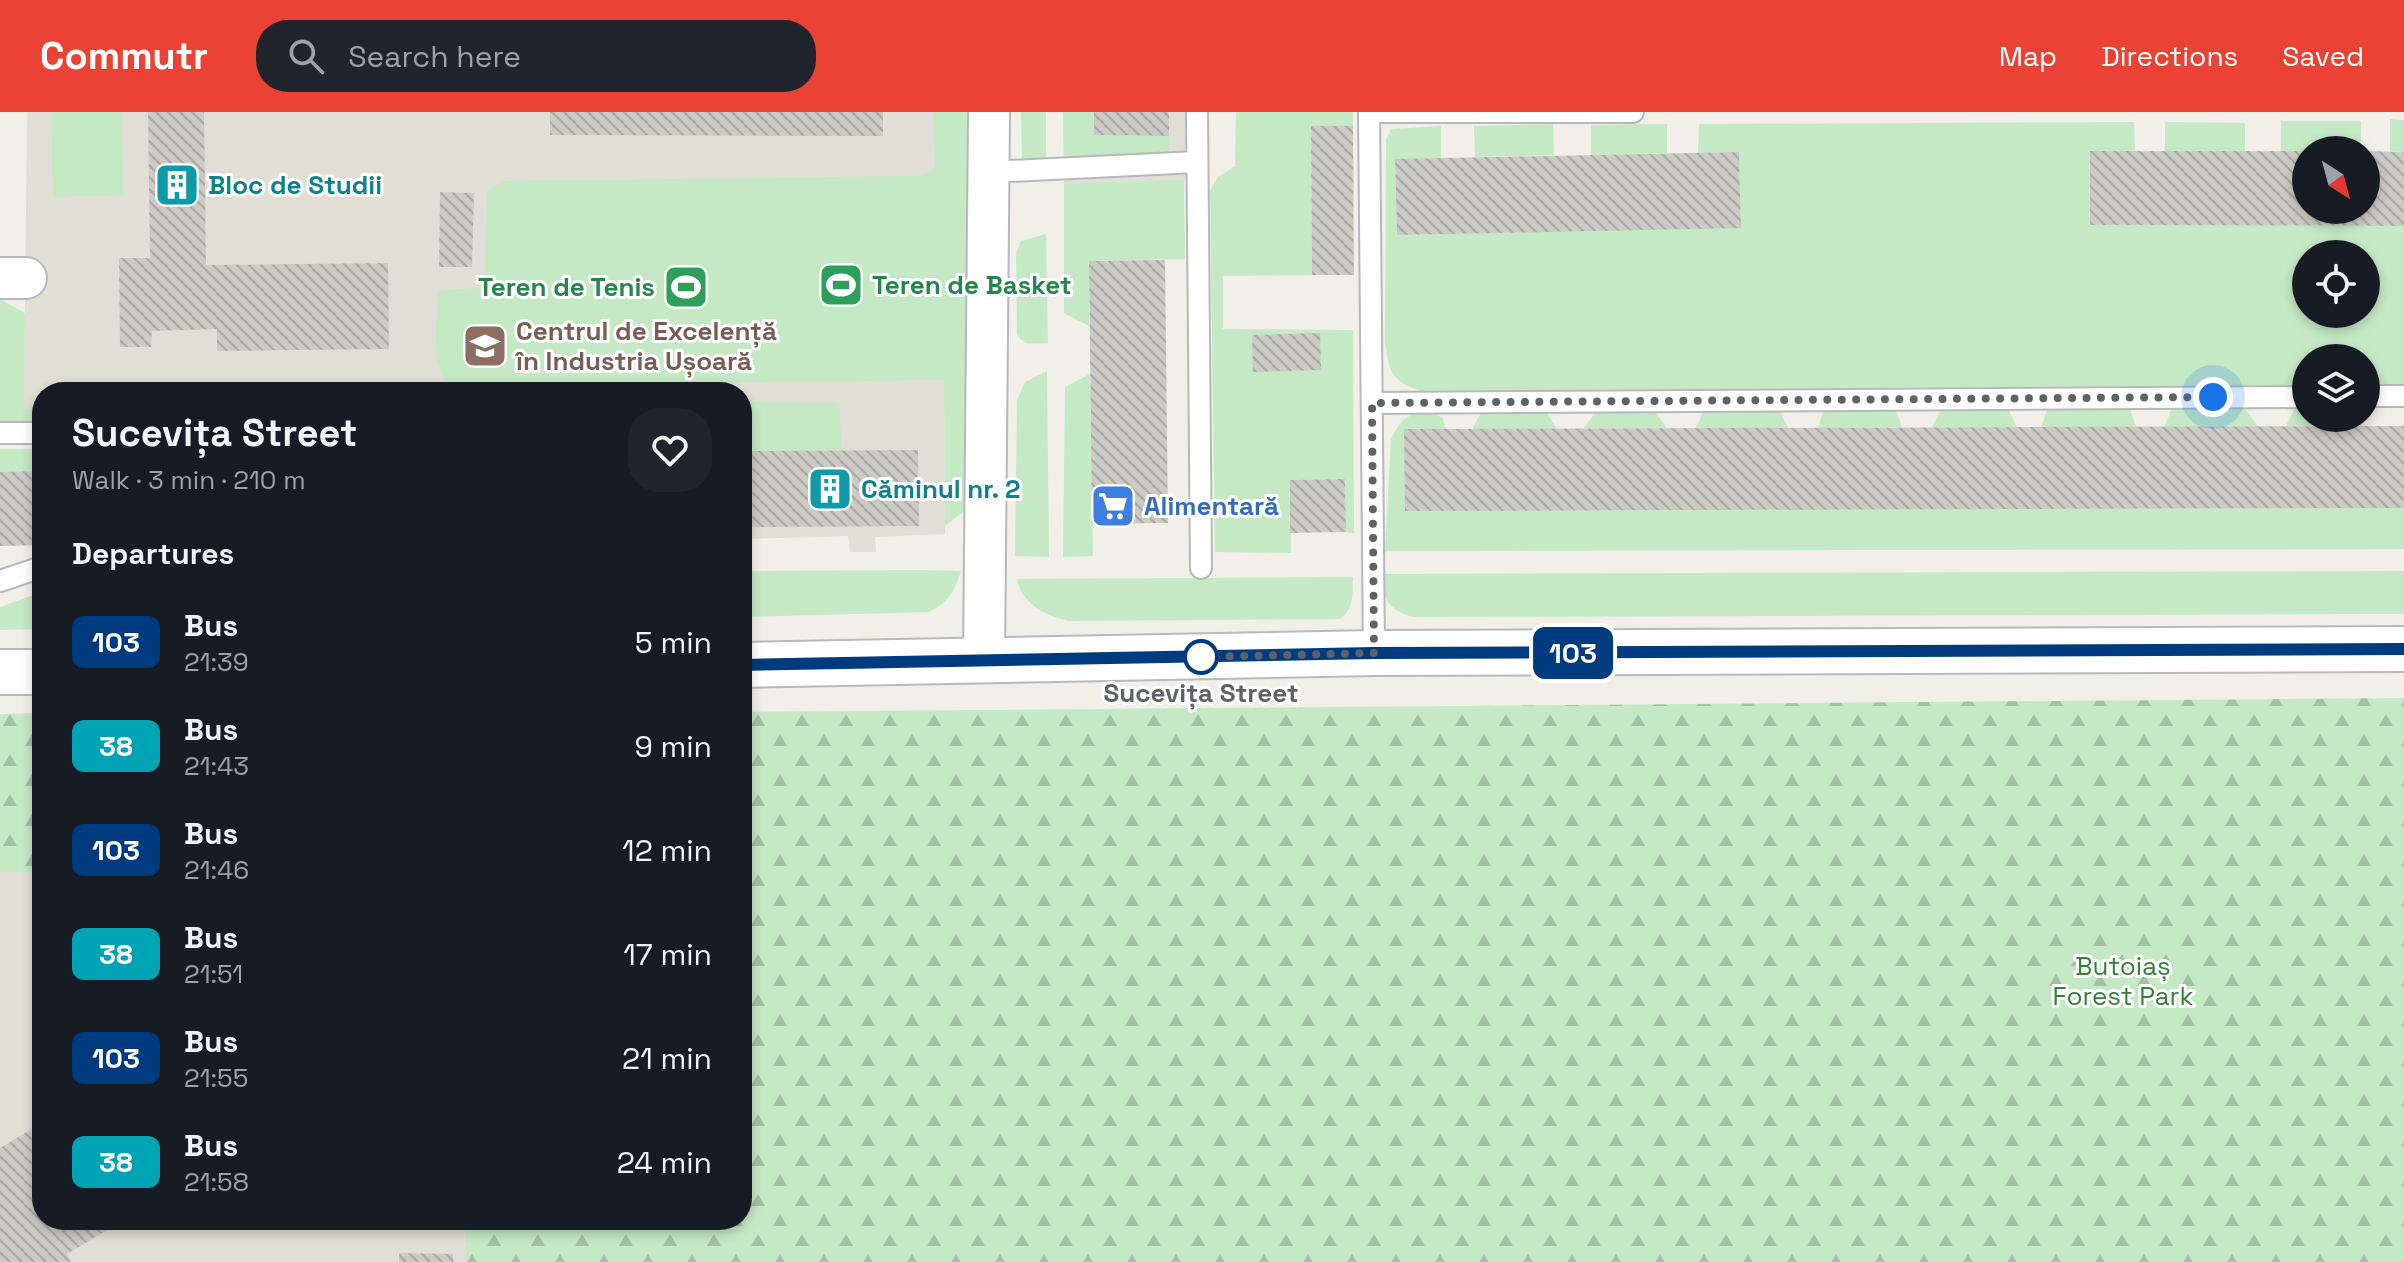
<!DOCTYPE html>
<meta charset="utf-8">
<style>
:root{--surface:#171b24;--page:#20242c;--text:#f1f3f6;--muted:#9ea1a6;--accent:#ea4335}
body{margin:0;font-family:"Space Grotesk",sans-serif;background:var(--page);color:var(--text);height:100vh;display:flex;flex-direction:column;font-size:30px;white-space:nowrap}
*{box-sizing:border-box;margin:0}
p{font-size:26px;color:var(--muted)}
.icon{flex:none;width:44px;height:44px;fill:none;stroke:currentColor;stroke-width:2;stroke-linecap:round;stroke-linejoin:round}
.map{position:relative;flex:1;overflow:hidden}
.side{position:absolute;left:32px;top:270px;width:720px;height:848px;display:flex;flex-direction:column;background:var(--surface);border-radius:32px;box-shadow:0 4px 12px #0003}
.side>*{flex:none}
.badge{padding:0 16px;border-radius:12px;font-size:28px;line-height:52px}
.needle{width:52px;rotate:144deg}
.buttons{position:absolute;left:2292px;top:24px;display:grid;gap:16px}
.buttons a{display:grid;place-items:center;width:88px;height:88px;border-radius:50%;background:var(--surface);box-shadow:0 4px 12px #0003;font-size:40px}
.you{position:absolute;width:40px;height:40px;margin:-20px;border:6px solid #fff;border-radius:50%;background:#1a73e8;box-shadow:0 0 0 12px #1a73e833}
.map>.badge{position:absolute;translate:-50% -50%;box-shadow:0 0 0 4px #fff}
h2{padding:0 40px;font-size:30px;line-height:72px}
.round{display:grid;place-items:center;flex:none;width:84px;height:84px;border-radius:32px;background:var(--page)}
.summary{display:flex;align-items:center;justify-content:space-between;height:136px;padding:0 40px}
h1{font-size:38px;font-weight:700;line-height:60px}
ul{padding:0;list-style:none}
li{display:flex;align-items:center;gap:24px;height:104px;padding:0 40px}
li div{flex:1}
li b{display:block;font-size:30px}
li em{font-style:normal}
li .badge{min-width:88px;font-weight:700;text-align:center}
header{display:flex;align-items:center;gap:48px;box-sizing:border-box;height:112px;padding:0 40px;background:var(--accent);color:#fff}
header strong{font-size:38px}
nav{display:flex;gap:44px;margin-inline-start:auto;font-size:28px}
.search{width:560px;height:72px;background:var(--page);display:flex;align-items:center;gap:20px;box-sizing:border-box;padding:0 28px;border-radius:32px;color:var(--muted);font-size:30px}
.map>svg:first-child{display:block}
.education{fill:#e1ded6}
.forest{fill:url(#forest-firs)}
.garden{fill:#c5e8c5;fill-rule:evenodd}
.building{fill:url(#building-back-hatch)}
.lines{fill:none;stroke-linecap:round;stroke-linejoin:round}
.service-casing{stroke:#b5b8bc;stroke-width:24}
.minor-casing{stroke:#b5b8bc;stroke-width:44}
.secondary-casing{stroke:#b6babf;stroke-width:48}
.service{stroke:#fff;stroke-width:20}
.minor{stroke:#fff;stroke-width:40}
.secondary{stroke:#fff;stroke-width:44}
.line-casing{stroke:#fff;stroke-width:18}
.line{stroke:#003b80;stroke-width:12}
.walk{stroke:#5f6368;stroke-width:8;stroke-dasharray:0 14.4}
.stop-dot{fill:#fff;stroke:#003b80;stroke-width:4}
.labels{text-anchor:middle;stroke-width:6;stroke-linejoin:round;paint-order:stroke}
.culture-label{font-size:26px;font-weight:bold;fill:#0d838f;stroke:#fff;text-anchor:start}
.leisure-label{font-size:26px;font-weight:bold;fill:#27864d;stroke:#fff;text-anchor:start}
.education-label{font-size:26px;font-weight:bold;fill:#785e54;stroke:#fff;text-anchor:start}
.shop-label{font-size:26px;font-weight:bold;fill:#366cbe;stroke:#fff;text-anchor:start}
.stop-label{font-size:26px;font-weight:bold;fill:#5f6368;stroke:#fff}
.park-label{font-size:26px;fill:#348238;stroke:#fff}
</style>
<header>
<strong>Commutr</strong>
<div class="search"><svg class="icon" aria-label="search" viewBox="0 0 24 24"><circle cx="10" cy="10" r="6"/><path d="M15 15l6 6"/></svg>Search here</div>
<nav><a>Map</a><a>Directions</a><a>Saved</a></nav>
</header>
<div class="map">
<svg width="2404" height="1150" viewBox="0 0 2404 1150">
<defs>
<pattern id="forest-firs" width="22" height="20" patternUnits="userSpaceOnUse" patternTransform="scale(2)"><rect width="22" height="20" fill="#c5e8c5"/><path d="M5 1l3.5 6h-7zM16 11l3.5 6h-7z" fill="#a3c0a4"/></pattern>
<pattern id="building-back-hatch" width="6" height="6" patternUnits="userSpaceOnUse" patternTransform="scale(2)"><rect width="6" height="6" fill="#cccac5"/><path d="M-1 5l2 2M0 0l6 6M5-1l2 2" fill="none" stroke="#a9a8a4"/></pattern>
</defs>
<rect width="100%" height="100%" fill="#f1efe8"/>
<path class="education" d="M27,0h916l2,422 -70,3 1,15h-26l-2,-16 -106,3v-147h-700v18h-18z
M1063,0h141l2,68 -142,3z
M0,760l42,1v347h424v42h-466z"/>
<path class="forest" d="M2404,586v564h-1938v-42h276v-508z
M42,601v160l-42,-1v-158z"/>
<path class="garden" d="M51,0h71l1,83 -70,2z
M933,0h42l1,390 -31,24 -1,-146 -497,6 -12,-29 3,-67 46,-2 3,-97 18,-10 415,-5 15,-6z
M1021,0h25v46l-24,1z
M1063,0h31v23l75,1v20l-105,1z
M1236,0h117v14h-42l1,149 -89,1v53l130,1 1,203 -8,-1 -1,-53 -55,1 1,73 -76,-1 -5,-361 8,-14 17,-11z
M2390,7l14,1v32l-14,-1z
M2281,9h80v29l-80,1z
M2134,10l1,29h-45v74l314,1v158h-38v-26h-60v27l-885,6c-30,-10 -31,-18 -36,-48l1,-204 5,-10 50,-3v32l-46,2 2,75 344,-8 -2,-75 -41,1 1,-29zM2306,142h60v60h-60z
M2165,10l80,1v28h-80z
M1553,12l1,31 -79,2 -1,-31z
M1667,12v29l-76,2v-30z
M1184,68l1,79 -96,2v65l-25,-13v-130z
M1046,122l2,109c-13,0 -24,4 -31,-9l-1,-81 5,-12z
M0,187l25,14 -1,97h18v13h-42z
M1047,259l2,186 -34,-1 2,-156 8,-18z
M1090,262l3,182 -30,1 2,-170z
M742,290l97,1 3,47 -100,1z
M2007,295l10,20h-85l10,-19z
M2048,295h81l7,20h-95z
M1895,296l7,19 -84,1 6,-19z
M2295,296h11v10h52l5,8h-77z
M1598,297l55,1 14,18h-83z
M1779,297l9,19h-92l8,-18z
M2172,297h73l14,18h-95z
M1482,299l64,1 11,17h-85z
M1420,300l13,1 9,4 4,12h-41v82l999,-3v41l-1019,2 6,-111c7,-16 12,-23 29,-28z
M0,337h42v22l-42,1z
M923,458l38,1c-7,21 -12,31 -32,41l-187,5v-46z
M2404,459v43l-990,3c-24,-5 -32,-19 -33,-43z
M1353,465c-1,17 2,31 -13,42l-272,2c-23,-6 -46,-17 -51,-42z
M42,480v37l-42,1v-23z"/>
<path class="building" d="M148,0h56l2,153 182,-2 1,86 -172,2v-22l-65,2 -1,16h-31l-1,-89h31z
M550,0h333v24l-333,-1z
M1094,0h75v24l-75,-1z
M1311,14h42l1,149h-42z
M2090,39h216v59h60v-59l38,1v74l-314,-1z
M1739,40l2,76 -344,7 -2,-76z
M440,80l34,1 -2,74h-33z
M1165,148l3,263 -76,1 -3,-263z
M1320,221l1,37 -68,2 -1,-37z
M2404,314v82l-999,3 -1,-82z
M918,338l1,76 -177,1v-76z
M42,359v74l-42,1v-74z
M1345,367l1,53 -56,1v-53z
M42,1011v97h82l-57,34 4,8h-71v-114z
M399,1141l54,1v8h-54z"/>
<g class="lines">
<g class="service-casing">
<path id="service" d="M1197,0l4,456
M1369,0l5,541
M1369,0h264
M988,60l209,-10
M2366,284h38
M1372,291l934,-6
M0,321h42
M0,469l42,-14"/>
</g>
<g class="minor-casing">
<path id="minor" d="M0,166h26
M984,548l5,-548"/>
</g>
<g class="secondary-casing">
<path id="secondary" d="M742,553l632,-12 1030,-4
M0,560h42"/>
</g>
<use href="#service" class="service"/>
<use href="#minor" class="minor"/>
<use href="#secondary" class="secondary"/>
</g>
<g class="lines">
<g class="line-casing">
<path id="line" d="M742,553l632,-12 1030,-4"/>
</g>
<use href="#line" class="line"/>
<path class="walk" d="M1201,545l173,-4 -2,-250 841,-6"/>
</g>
<defs>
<g id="building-square" transform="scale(2.3)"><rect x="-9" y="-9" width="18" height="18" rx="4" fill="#0f9aa8" stroke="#fff"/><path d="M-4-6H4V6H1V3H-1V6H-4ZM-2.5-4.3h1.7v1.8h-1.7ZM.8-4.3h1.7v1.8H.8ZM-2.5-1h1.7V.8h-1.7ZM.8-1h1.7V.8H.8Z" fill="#fff"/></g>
<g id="stadium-square" transform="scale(2.3)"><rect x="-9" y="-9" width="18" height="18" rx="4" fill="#2e9e5b" stroke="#fff"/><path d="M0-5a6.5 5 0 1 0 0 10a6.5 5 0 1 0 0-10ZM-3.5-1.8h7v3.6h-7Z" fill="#fff"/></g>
<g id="university-square" transform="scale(2.3)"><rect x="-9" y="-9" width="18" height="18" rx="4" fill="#8d6e63" stroke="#fff"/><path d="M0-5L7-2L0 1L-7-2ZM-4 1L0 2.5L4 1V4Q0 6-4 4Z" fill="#fff"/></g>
<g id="supermarket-square" transform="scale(2.3)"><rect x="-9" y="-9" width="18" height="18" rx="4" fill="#3f7fe0" stroke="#fff"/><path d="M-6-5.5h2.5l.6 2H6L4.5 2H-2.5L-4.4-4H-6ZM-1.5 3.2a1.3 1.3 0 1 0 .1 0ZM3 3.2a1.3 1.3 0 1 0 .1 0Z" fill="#fff"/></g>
</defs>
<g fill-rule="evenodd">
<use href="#building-square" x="177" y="73"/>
<use href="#stadium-square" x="841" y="173"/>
<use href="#stadium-square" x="686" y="175"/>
<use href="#university-square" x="485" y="234"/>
<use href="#building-square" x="830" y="377"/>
<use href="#supermarket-square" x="1113" y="394"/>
</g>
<circle class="stop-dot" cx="1201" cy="545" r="16"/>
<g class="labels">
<g class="culture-label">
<text x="208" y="82">Bloc de Studii</text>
<text x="861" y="386">Căminul nr. 2</text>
</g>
<g class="leisure-label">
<text x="872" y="182">Teren de Basket</text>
<text x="655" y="184" text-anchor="end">Teren de Tenis</text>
</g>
<g class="education-label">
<text x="516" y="228">Centrul de Excelență<tspan x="516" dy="30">în Industria Ușoară</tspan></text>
</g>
<g class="shop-label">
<text x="1144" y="403">Alimentară</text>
</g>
<g class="stop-label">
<text x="1201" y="590">Sucevița Street</text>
</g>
<g class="park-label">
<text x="2123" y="863">Butoiaș<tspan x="2123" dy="30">Forest Park</tspan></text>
</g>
</g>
</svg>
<div class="buttons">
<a><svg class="needle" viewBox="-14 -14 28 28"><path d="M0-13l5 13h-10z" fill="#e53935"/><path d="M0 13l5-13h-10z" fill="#9ea1a6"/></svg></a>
<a><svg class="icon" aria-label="locate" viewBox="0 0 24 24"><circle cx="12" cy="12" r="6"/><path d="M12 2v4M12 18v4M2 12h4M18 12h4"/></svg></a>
<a><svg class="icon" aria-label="layers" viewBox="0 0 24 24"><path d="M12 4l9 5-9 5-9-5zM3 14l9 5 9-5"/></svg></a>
</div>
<div class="you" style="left:2213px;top:285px"></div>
<b class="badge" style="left:1573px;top:541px;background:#003b80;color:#fff">103</b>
<section class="side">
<div class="summary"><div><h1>Sucevița Street</h1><p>Walk · 3 min · 210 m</p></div><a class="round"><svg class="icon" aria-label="heart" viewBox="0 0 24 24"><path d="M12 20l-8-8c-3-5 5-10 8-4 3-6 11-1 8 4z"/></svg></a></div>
<h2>Departures</h2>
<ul>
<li><span class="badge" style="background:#003b80;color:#fff">103</span><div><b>Bus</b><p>21:39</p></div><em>5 min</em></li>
<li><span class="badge" style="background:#00a3b4;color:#fff">38</span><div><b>Bus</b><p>21:43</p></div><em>9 min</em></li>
<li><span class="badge" style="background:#003b80;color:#fff">103</span><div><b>Bus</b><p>21:46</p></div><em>12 min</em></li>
<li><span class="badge" style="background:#00a3b4;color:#fff">38</span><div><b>Bus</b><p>21:51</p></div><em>17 min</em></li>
<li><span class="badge" style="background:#003b80;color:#fff">103</span><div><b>Bus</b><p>21:55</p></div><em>21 min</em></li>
<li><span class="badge" style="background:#00a3b4;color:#fff">38</span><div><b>Bus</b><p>21:58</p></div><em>24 min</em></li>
</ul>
</section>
</div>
